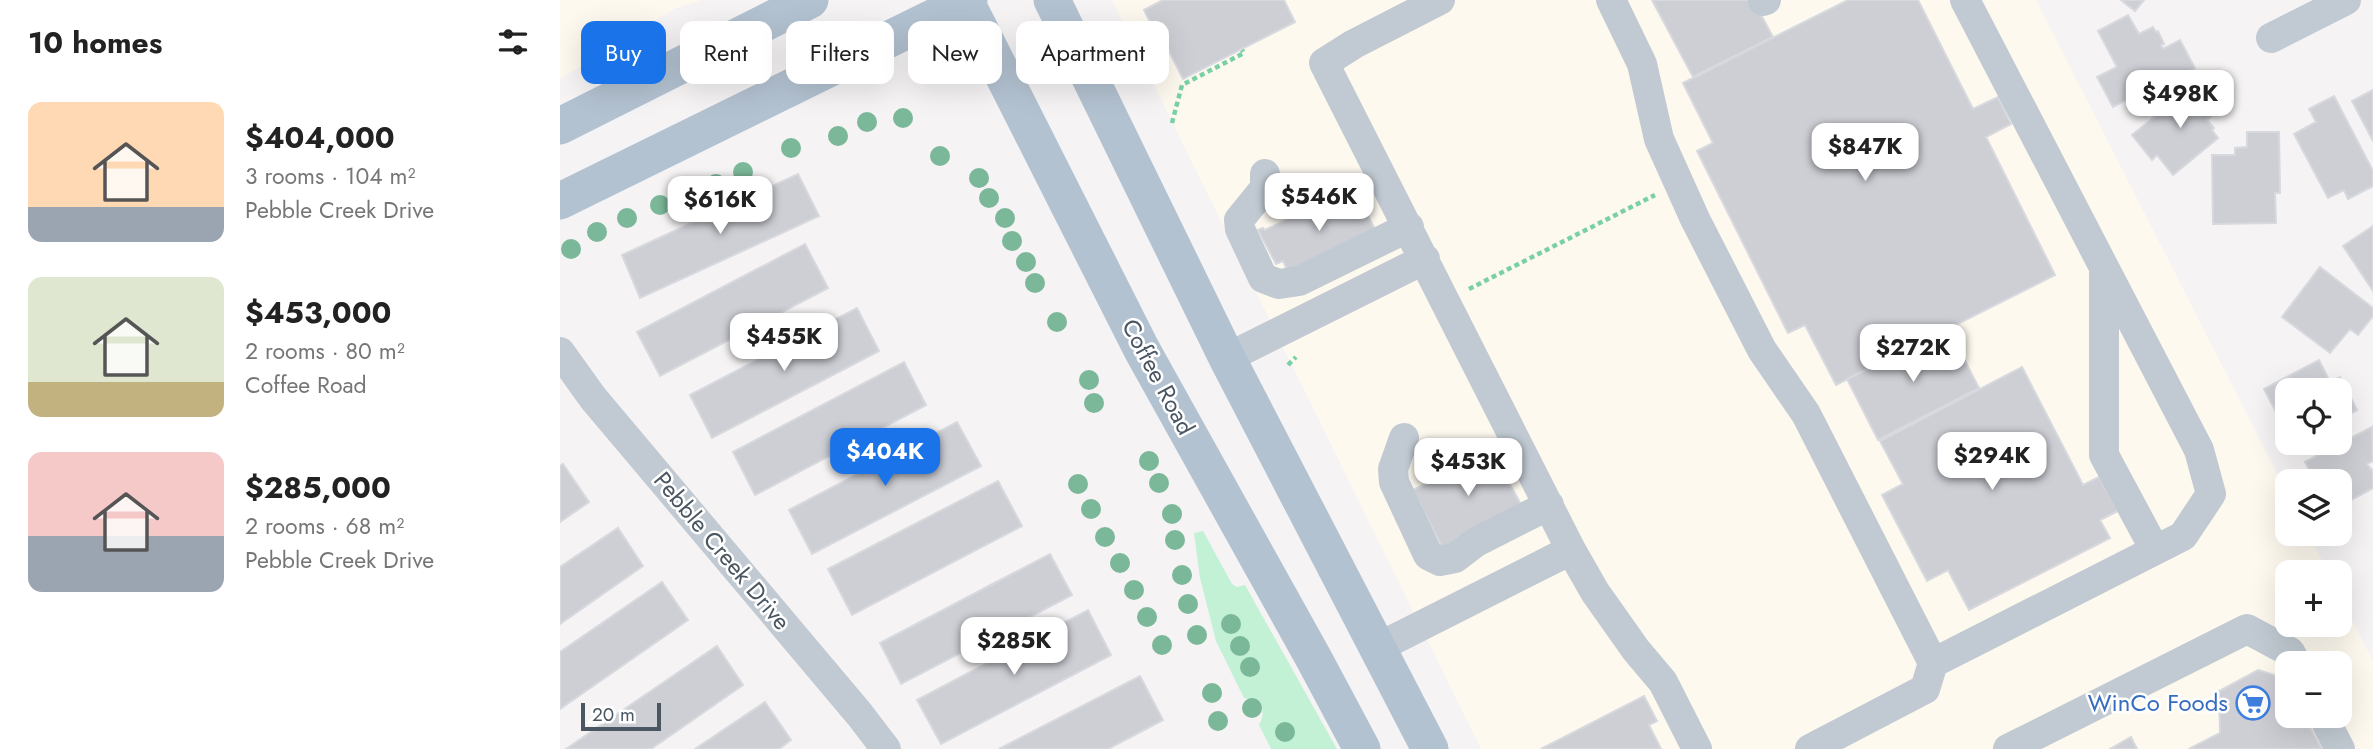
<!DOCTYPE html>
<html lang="en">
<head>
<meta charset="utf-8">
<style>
	body { margin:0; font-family:Jost,sans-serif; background:#f2f2f2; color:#222; height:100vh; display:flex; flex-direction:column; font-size:26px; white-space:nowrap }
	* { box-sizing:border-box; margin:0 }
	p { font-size:23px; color:#767676 }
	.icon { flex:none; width:38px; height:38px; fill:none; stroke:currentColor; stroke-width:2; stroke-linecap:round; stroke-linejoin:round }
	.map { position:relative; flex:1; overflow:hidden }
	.panel { display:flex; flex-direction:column; background:#fff; width:560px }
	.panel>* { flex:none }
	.top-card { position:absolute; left:21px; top:21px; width:665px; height:63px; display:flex; gap:14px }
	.buttons { position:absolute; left:1715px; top:378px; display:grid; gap:14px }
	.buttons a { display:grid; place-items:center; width:77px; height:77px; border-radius:14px; background:#fff; box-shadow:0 7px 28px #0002; font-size:35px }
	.scale { position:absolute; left:21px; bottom:18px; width:80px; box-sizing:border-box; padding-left:7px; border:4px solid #4a5661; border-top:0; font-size:19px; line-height:24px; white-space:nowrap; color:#4a5661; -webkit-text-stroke:5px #fff; paint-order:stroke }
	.price { position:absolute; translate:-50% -60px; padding:0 16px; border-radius:14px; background:#fff; color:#222; font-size:23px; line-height:46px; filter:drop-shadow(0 2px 4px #0008) }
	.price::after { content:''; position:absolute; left:50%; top:42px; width:21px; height:16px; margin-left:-10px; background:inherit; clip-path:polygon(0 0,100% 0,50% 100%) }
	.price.on { background:#1a73e8; color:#fff }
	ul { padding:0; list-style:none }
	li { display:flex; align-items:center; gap:21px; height:175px; padding:0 28px }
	li span { display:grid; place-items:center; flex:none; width:196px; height:140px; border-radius:14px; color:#555 }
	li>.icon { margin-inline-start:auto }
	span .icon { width:84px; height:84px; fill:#fffc; stroke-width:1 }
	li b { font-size:30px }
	h2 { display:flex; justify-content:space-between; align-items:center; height:84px; padding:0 28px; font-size:30px }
	.chip { padding:0 24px; border-radius:14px; background:#fff; box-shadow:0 7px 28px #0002; font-size:24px; line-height:63px }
	.chip.on { background:#1a73e8; color:#fff }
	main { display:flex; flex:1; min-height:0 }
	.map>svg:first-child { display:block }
	.commercial { fill:#fdf9ef; fill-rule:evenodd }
	.green { fill:#c3f1d5 }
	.building { fill:#cdcfd5; stroke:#d7d9de; stroke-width:2 }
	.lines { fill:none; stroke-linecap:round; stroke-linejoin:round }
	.path { stroke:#7ad0a6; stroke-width:4.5; stroke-dasharray:5 3.5; stroke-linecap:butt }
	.minor { stroke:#c1cad2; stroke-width:30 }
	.major { stroke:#b3c2d1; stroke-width:37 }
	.tree { fill:#7bb799 }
	.labels { text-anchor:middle; stroke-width:5; stroke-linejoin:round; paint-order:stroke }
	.street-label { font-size:24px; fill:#4a5661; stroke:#fff }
	.shop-label { font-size:24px; fill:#366cbe; stroke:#fff; text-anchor:end }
</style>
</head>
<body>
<main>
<section class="panel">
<h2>10 homes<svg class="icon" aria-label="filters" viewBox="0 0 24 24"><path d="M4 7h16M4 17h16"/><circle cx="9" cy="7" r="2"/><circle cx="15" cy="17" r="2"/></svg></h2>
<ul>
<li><span style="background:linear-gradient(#ffd9b3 75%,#9aa5b1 0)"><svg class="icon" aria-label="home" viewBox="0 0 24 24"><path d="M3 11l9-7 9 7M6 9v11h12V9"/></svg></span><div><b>$404,000</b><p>3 rooms · 104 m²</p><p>Pebble Creek Drive</p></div></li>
<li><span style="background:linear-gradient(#dfe7d0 75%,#c2b280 0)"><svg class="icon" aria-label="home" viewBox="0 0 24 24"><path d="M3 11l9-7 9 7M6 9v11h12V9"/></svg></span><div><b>$453,000</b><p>2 rooms · 80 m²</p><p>Coffee Road</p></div></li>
<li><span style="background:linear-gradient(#f6c9c9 60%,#9aa5b1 0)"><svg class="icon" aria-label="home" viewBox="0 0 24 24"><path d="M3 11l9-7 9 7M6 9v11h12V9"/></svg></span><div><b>$285,000</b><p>2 rooms · 68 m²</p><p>Pebble Creek Drive</p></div></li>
</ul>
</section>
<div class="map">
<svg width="1813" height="749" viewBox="0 0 1813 749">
	<rect width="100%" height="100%" fill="#f5f3f3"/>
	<path class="commercial" d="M0,0h142l-28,9 -114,70z
		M552,0h924l251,493v41h21l20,38h-41v53h53v-29l33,65v88h-892zM1727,663h53v53h-53z"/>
	<path class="green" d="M643,531l29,53 5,3 8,-2 92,164h-66l-12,-24c5,-9 5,-15 -1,-24l-14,-3 -28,-57 -16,-63 -6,-45z"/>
	<path class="building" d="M603,0h121l11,22 -112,57 -23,-46 -4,1 -12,-24z
		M1092,0h101l20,37 -80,40z
		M1288,0h70l55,109 25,-12 13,27 -25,13 69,138 -219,110 -31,-60 -17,8 -91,-182 16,-8 -30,-60z
		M1561,0h23l-9,11z
		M1568,15l11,19 14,-7 3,5 2,-1 6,13 -3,1 2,4 17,-9 15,28 -62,32 -1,-3 -19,10 -16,-30 20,-10 -19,-36z
		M1637,83l22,27 -12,10 7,8 -2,2 6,8 -45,37 -16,-20 -5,5 -20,-25z
		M1813,90v51l-21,-40z
		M1774,96l39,75v15l-25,13 -4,-9 -16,8 -34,-64 22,-12 -7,-13z
		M1687,132h32l1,61h-5l1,30 -63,1 -1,-69h23v-7l12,-1z
		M238,174l21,42 -179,82 -18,-43z
		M792,185l27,52 -89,39 -7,-15 -7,3 -18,-34 5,-2 2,2 25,-12 -3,-5 23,-11 3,7 37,-19 -2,-3z
		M1813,226v65l-30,-45z
		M245,244l23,44 -168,88 -23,-44z
		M1760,267l53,41v8l-15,19 -8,-6 -20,24 -48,-36z
		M297,308l22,43 -167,87 -22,-43z
		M1388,328l31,60 -101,52 -31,-61z
		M1759,360l11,22 10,-5 17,33 -17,9v-29h-53v43l-23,-44z
		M344,362l22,43 -171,90 -22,-43z
		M1462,367l61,118 16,-8 19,34 -18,9 10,18 -141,72 -21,-40 -21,11 -45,-86 21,-11 -23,-43z
		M397,422l24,44 -169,88 -23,-44z
		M1812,427l1,34 -6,3 6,7v17l-33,18v-25h-25l-10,-19z
		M929,446l35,64 -81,39 -30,-59 19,-9 -4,-6z
		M3,464l26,38 -29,20v-56z
		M438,481l24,45 -170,89 -24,-46z
		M58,528l25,38 -83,58v-57z
		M490,554l22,41 -171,89 -21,-41z
		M102,582l26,38 -128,89v-57z
		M528,610l23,45 -170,89 -24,-44z
		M157,646l26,39 -92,64h-85z
		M1698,670l26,8 3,6v32h17l18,33h-133l31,-16 -1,-42z
		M580,676l23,44 -55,29h-109z
		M1084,696l13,25 -8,4 12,24h-120z
		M205,702l26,38 -12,9h-84z
		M1571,737l6,12h-27z"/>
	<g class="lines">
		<path class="path" d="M612,123l10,-38 62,-32 -2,-3
			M725,210l12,-6 2,4
			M909,289l186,-94
			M728,365l8,-8"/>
		<path class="minor" d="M880,0l-86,44 -30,19 247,487 24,42 41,58 27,32 34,67
			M1051,0l31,64 17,75 36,80 67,131 44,64 127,249 -8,26 -115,60
			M1203,1l3,-1
			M1711,38l75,-38
			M705,174v14l-26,32 1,9 23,49 16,6 20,-3 110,-54
			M1544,272v183l51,95
			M0,352l33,46 267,317 26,34
			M667,358l198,-99
			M844,438l-11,31 1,13 34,73 12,6 15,-3 21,-16 73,-37
			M817,648l194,-98
			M1373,663l250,-127 28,-42 -12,-44 -234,-450
			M1763,716l17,33
			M1448,749l239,-120 43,23 6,11"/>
		<path class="major" d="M405,0l177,350 172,309 48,90
			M492,0l175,358 203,391
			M0,126l250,-126
			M0,201l409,-201"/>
	</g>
	<g class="tree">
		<circle cx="343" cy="118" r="10"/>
		<circle cx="307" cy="122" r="10"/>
		<circle cx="278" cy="136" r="10"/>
		<circle cx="231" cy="148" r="10"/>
		<circle cx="380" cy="156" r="10"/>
		<circle cx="183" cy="172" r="10"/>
		<circle cx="419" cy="178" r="10"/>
		<circle cx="156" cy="184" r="10"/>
		<circle cx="127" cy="196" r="10"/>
		<circle cx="429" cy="198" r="10"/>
		<circle cx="100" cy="205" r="10"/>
		<circle cx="67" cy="218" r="10"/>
		<circle cx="445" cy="218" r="10"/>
		<circle cx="37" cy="232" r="10"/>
		<circle cx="452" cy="241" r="10"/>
		<circle cx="11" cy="249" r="10"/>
		<circle cx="466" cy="262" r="10"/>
		<circle cx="475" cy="283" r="10"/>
		<circle cx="497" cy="322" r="10"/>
		<circle cx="529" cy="380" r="10"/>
		<circle cx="534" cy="403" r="10"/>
		<circle cx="589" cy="461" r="10"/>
		<circle cx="599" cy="483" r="10"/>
		<circle cx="518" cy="484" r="10"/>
		<circle cx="531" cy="509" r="10"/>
		<circle cx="612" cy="514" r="10"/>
		<circle cx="545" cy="537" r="10"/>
		<circle cx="615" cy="540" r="10"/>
		<circle cx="560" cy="563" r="10"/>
		<circle cx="622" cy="575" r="10"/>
		<circle cx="574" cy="590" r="10"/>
		<circle cx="628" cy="604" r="10"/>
		<circle cx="587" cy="617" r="10"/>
		<circle cx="671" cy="624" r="10"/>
		<circle cx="637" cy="635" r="10"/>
		<circle cx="602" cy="645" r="10"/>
		<circle cx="680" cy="646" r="10"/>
		<circle cx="690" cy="667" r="10"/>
		<circle cx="652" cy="693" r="10"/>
		<circle cx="692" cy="708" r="10"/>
		<circle cx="658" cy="721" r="10"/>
		<circle cx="725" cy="732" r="10"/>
	</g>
	<defs>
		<symbol id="supermarket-ring" viewBox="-11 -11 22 22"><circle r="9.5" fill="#fff" stroke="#3f7fe0" stroke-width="1.5"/><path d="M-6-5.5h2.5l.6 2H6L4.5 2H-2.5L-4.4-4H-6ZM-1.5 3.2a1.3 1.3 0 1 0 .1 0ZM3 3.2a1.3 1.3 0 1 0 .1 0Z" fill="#3f7fe0"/></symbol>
	</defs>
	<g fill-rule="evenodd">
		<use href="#supermarket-ring" x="1674" y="684" width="38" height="38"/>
	</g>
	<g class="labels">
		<g class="street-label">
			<text transform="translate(598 377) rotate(62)" y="8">Coffee Road</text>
			<text transform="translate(162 551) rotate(50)" y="8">Pebble Creek Drive</text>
		</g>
		<g class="shop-label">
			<text x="1668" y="711">WinCo Foods</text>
		</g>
	</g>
</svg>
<div class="buttons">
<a><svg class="icon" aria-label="locate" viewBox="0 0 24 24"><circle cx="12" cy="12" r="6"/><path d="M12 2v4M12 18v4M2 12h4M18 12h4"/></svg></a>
<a><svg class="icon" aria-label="layers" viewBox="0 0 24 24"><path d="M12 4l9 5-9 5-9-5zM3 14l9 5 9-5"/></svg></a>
<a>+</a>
<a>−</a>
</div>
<div class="scale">20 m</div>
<b class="price" style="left:1620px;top:130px">$498K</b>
<b class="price" style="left:1305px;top:183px">$847K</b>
<b class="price" style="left:759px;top:233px">$546K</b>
<b class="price" style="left:160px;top:236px">$616K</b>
<b class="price" style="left:224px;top:373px">$455K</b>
<b class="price" style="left:1353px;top:384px">$272K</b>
<b class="price on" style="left:325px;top:488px">$404K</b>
<b class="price" style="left:1432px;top:492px">$294K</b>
<b class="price" style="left:908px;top:498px">$453K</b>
<b class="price" style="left:454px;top:677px">$285K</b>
<div class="top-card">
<a class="chip on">Buy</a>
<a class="chip">Rent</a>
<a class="chip">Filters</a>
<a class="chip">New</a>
<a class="chip">Apartment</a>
</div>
</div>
</main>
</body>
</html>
